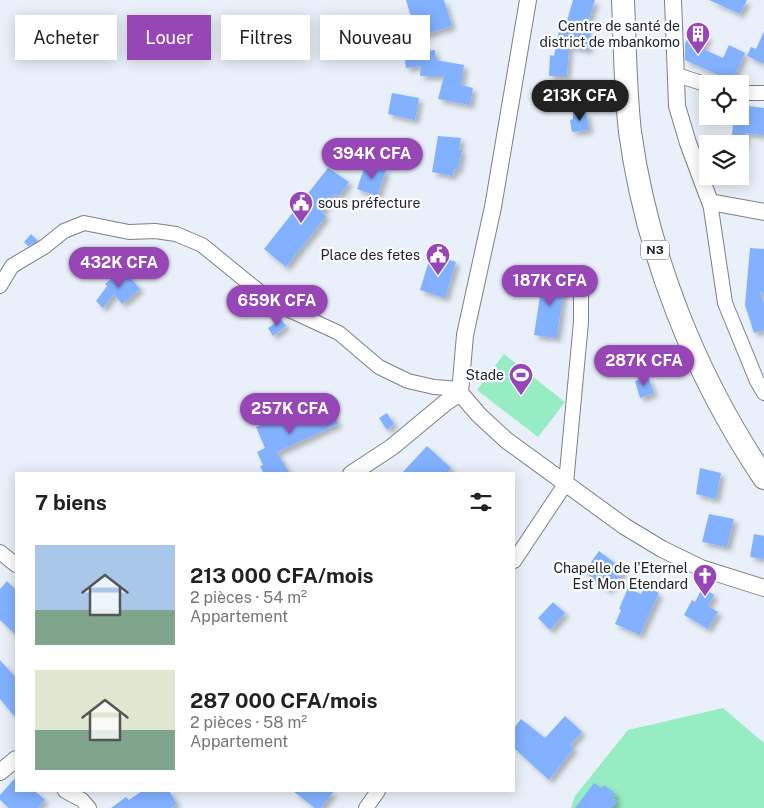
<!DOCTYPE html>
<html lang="fr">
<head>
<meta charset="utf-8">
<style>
	body { margin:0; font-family:"Public Sans",sans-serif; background:#f6f6f6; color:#222; height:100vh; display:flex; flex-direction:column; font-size:19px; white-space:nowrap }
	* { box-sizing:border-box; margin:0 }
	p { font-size:16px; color:#767676 }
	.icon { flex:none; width:28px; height:28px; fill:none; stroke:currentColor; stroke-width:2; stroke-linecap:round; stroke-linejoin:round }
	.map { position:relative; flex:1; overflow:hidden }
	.details { position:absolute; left:15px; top:472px; width:500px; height:320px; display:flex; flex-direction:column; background:#fff; border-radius:0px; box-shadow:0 2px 12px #0003 }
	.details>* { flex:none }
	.hud { position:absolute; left:15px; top:15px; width:500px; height:45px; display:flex; gap:10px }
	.controls { position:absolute; left:699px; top:75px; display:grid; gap:10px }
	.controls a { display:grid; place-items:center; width:50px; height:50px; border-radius:0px; background:#fff; box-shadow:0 2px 12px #0003; font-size:25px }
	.price { position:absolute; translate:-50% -42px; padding:0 11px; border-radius:18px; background:#9746b5; color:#fff; font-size:16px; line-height:32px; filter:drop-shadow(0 1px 2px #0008) }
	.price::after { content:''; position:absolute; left:50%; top:30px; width:15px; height:11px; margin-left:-8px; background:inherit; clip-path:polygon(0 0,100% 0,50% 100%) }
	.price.active { background:#222; color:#fff }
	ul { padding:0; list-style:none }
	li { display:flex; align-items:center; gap:15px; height:125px; padding:0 20px }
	li span { display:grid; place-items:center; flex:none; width:140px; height:100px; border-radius:0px; color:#555 }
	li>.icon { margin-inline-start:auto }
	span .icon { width:60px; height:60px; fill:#fffc; stroke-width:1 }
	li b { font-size:21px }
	h2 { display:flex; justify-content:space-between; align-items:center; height:60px; padding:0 20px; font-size:21px }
	.chip { padding:0 18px; border-radius:0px; background:#fff; box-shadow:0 2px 12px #0003; font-size:18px; line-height:45px }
	.chip.active { background:#9746b5; color:#fff }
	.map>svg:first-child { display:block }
	.green { fill:#96ecc3 }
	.building { fill:#82b1ff; filter:url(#shadow) }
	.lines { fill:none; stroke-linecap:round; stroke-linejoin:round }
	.minor-casing { stroke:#7a8088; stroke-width:16 }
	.tertiary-casing { stroke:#7a8088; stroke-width:18 }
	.trunk-casing { stroke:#7a8088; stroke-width:24 }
	.minor { stroke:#fff; stroke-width:14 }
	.tertiary { stroke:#fff; stroke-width:16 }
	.trunk { stroke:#fff; stroke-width:22 }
	.labels { text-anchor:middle; stroke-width:4.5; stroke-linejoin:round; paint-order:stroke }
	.shield { fill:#fbfcfe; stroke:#636568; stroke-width:1 }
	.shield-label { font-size:12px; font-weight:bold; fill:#222428 }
	.poi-label { font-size:14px; fill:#222428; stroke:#fbfcfe; text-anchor:end }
</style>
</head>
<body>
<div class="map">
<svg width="764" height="808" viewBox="0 0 764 808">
	<defs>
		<filter id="shadow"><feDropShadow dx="4" dy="4" stdDeviation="2.5" flood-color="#0004"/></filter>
	</defs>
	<rect width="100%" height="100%" fill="#e9f0f9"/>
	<path class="green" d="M504,354l61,48 -27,35 -61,-47z
		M723,708l41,35v65h-193l4,-12 53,-66z"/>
	<path class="building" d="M406,0h38l8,26 -35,11z
		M573,0h22l-10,32 6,1 -3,17 -19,-4 -2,30h-18l1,-21 4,1 6,-30 5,1z
		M709,0h38l-7,14z
		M691,29l17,7 -5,13 20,9 6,-13 16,8 -13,28 -47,-21v-16z
		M764,31v33l-17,-8 4,-9 5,2z
		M435,50l1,10 28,5 -3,20 12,3 -3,17 -32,-6 6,-23h-24l1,-10 -15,2 -2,-15z
		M392,93l27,5 -4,22 -27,-6z
		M740,105l24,3v27l-19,-2 -1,11h-13l3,-28h6z
		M573,111h13l3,19 -17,2 -2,-12 3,-1z
		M438,136l23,2 -2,12h3l-4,20 -4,-1 -1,7 -21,-4z
		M366,163l20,7 -9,26 -20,-7z
		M328,168l21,14 -10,14 -4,-2 -14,18 5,4 -40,51 -22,-18z
		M31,234l7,7 -10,5 -4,-4z
		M750,248l14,1v44l-4,-1 4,12v26l-10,3 -9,-28z
		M431,254l25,8 -11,36 -25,-8z
		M123,269l17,20 -18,15 -8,-10 -11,14 -7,-7 11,-15 -2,-2z
		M543,277l22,2 -8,59 -23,-3z
		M281,319l5,7 -13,10 -5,-8z
		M648,377l6,16 -14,5 -5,-17z
		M314,402l6,16 13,-6 5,12 -61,28 13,22h-26l-4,-8 3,-1 -6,-13 8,-4 -9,-21z
		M387,413l7,11 -7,6 -8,-12z
		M427,446l24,22 -5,6h-45z
		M700,468l21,5 -5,26 -20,-5z
		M709,514l25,5 -7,28 -25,-5z
		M754,534l10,2v23l-14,-2z
		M599,551l25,19 -16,20 -24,-18z
		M7,581l9,9v45l-16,-15v-31z
		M645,586l14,7 -19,42 -25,-11 6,-14 -2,-1 9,-21 13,6z
		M702,588l11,6 1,1 -6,11 10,6 -10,17 -24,-14 8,-15 3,2z
		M553,602l12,11 -15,17 -12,-12z
		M0,660l16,18v40l-16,-19z
		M565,716l17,16 -12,13 4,3 -25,32 -35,-32v-20l7,-9 24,19z
		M16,777v14h19l10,9 -7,8h-29l-9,-8v-5z
		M594,783l8,5 2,-3 12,9 -3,4 4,3 -6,7h-36z
		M142,791h27l8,13 -6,4h-60l15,-11 3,3z
		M293,791h41l-13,17h-6z"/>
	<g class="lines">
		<defs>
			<path id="minor" d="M677,75l31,10
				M740,93h24
				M710,202l15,101 32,78 7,12
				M0,286l12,-20 32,-19 20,-16 20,-8 45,9 26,-1 21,3 26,11 70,57 67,31 40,34 29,14 26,6 25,2
				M0,552l16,13
				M514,561l52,-78 15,-161v-38
				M65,791l17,9 7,8
				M366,808l12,-17"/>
			<path id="tertiary" d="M528,0l-35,207 -28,128 -5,58 19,22 27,25 118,86 38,23 39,19 63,20
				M673,0l4,106 11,37 22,59 54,10
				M351,474l41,-27 53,-44 15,-10
				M0,772l16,-13"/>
			<path id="trunk" d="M623,0c2,44 2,88 7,132 17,123 65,243 134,346"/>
		</defs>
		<use href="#minor" class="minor-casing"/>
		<use href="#tertiary" class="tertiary-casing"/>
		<use href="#trunk" class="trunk-casing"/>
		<use href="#minor" class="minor"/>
		<use href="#tertiary" class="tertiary"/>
		<use href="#trunk" class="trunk"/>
	</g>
	<defs>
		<symbol id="building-pin" viewBox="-11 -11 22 30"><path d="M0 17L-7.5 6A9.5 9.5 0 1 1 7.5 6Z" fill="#9746b5" stroke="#fbfcfe"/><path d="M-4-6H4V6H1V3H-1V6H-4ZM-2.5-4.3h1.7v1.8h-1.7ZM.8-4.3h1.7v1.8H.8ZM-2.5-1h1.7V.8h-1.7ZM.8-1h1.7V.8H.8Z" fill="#fff"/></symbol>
		<symbol id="civic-pin" viewBox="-11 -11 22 30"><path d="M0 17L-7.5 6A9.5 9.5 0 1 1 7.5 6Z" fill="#9746b5" stroke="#fbfcfe"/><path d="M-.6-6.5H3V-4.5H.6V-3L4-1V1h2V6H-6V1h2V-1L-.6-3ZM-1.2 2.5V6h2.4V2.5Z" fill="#fff"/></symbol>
		<symbol id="stadium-pin" viewBox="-11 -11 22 30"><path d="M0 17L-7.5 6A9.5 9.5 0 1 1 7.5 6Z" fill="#9746b5" stroke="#fbfcfe"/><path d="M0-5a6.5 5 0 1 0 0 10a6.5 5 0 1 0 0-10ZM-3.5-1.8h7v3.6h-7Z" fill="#fff"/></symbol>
		<symbol id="church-pin" viewBox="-11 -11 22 30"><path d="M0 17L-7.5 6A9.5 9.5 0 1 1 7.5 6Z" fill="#9746b5" stroke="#fbfcfe"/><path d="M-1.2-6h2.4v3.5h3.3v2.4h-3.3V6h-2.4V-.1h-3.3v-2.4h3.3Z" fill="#fff"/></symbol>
	</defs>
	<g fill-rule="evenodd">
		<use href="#building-pin" x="684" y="20" width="28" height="38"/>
		<use href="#civic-pin" x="287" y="189" width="28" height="38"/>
		<use href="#civic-pin" x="424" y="241" width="28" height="38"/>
		<use href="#stadium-pin" x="507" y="361" width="28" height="38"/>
		<use href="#church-pin" x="691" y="562" width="28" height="38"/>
	</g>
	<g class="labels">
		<rect class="shield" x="641" y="240.5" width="28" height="19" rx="4"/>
		<g class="shield-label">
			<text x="655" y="254">N3</text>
		</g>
		<g class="poi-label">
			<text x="680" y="31">Centre de santé de<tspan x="680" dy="16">district de mbankomo</tspan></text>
			<text x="318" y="208" text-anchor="start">sous préfecture</text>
			<text x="420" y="260">Place des fetes</text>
			<text x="504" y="380">Stade</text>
			<text x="688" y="573">Chapelle de l'Eternel<tspan x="688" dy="16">Est Mon Etendard</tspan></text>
		</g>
	</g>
</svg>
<div class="controls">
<a><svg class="icon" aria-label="locate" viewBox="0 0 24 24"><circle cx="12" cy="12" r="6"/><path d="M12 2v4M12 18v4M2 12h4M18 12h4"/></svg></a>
<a><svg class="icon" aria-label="layers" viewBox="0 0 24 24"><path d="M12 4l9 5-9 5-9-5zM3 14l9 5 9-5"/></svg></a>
</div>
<b class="price active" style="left:580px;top:122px">213K CFA</b>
<b class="price" style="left:372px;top:180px">394K CFA</b>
<b class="price" style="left:119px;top:289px">432K CFA</b>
<b class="price" style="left:550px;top:307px">187K CFA</b>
<b class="price" style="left:277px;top:327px">659K CFA</b>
<b class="price" style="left:644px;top:387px">287K CFA</b>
<b class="price" style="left:290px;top:435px">257K CFA</b>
<div class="hud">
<a class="chip">Acheter</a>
<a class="chip active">Louer</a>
<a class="chip">Filtres</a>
<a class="chip">Nouveau</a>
</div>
<section class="details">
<h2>7 biens<svg class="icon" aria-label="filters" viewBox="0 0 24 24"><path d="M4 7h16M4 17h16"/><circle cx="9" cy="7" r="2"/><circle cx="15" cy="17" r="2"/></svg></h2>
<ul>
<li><span style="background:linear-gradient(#a9c7e8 65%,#7fa58c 0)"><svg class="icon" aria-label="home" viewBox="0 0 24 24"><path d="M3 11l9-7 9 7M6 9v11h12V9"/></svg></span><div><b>213 000 CFA/mois</b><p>2 pièces · 54 m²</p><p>Appartement</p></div></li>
<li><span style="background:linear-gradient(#dfe7d0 60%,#7fa58c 0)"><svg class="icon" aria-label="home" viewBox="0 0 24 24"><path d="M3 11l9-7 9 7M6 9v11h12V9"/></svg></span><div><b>287 000 CFA/mois</b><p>2 pièces · 58 m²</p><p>Appartement</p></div></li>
</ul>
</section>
</div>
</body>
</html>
